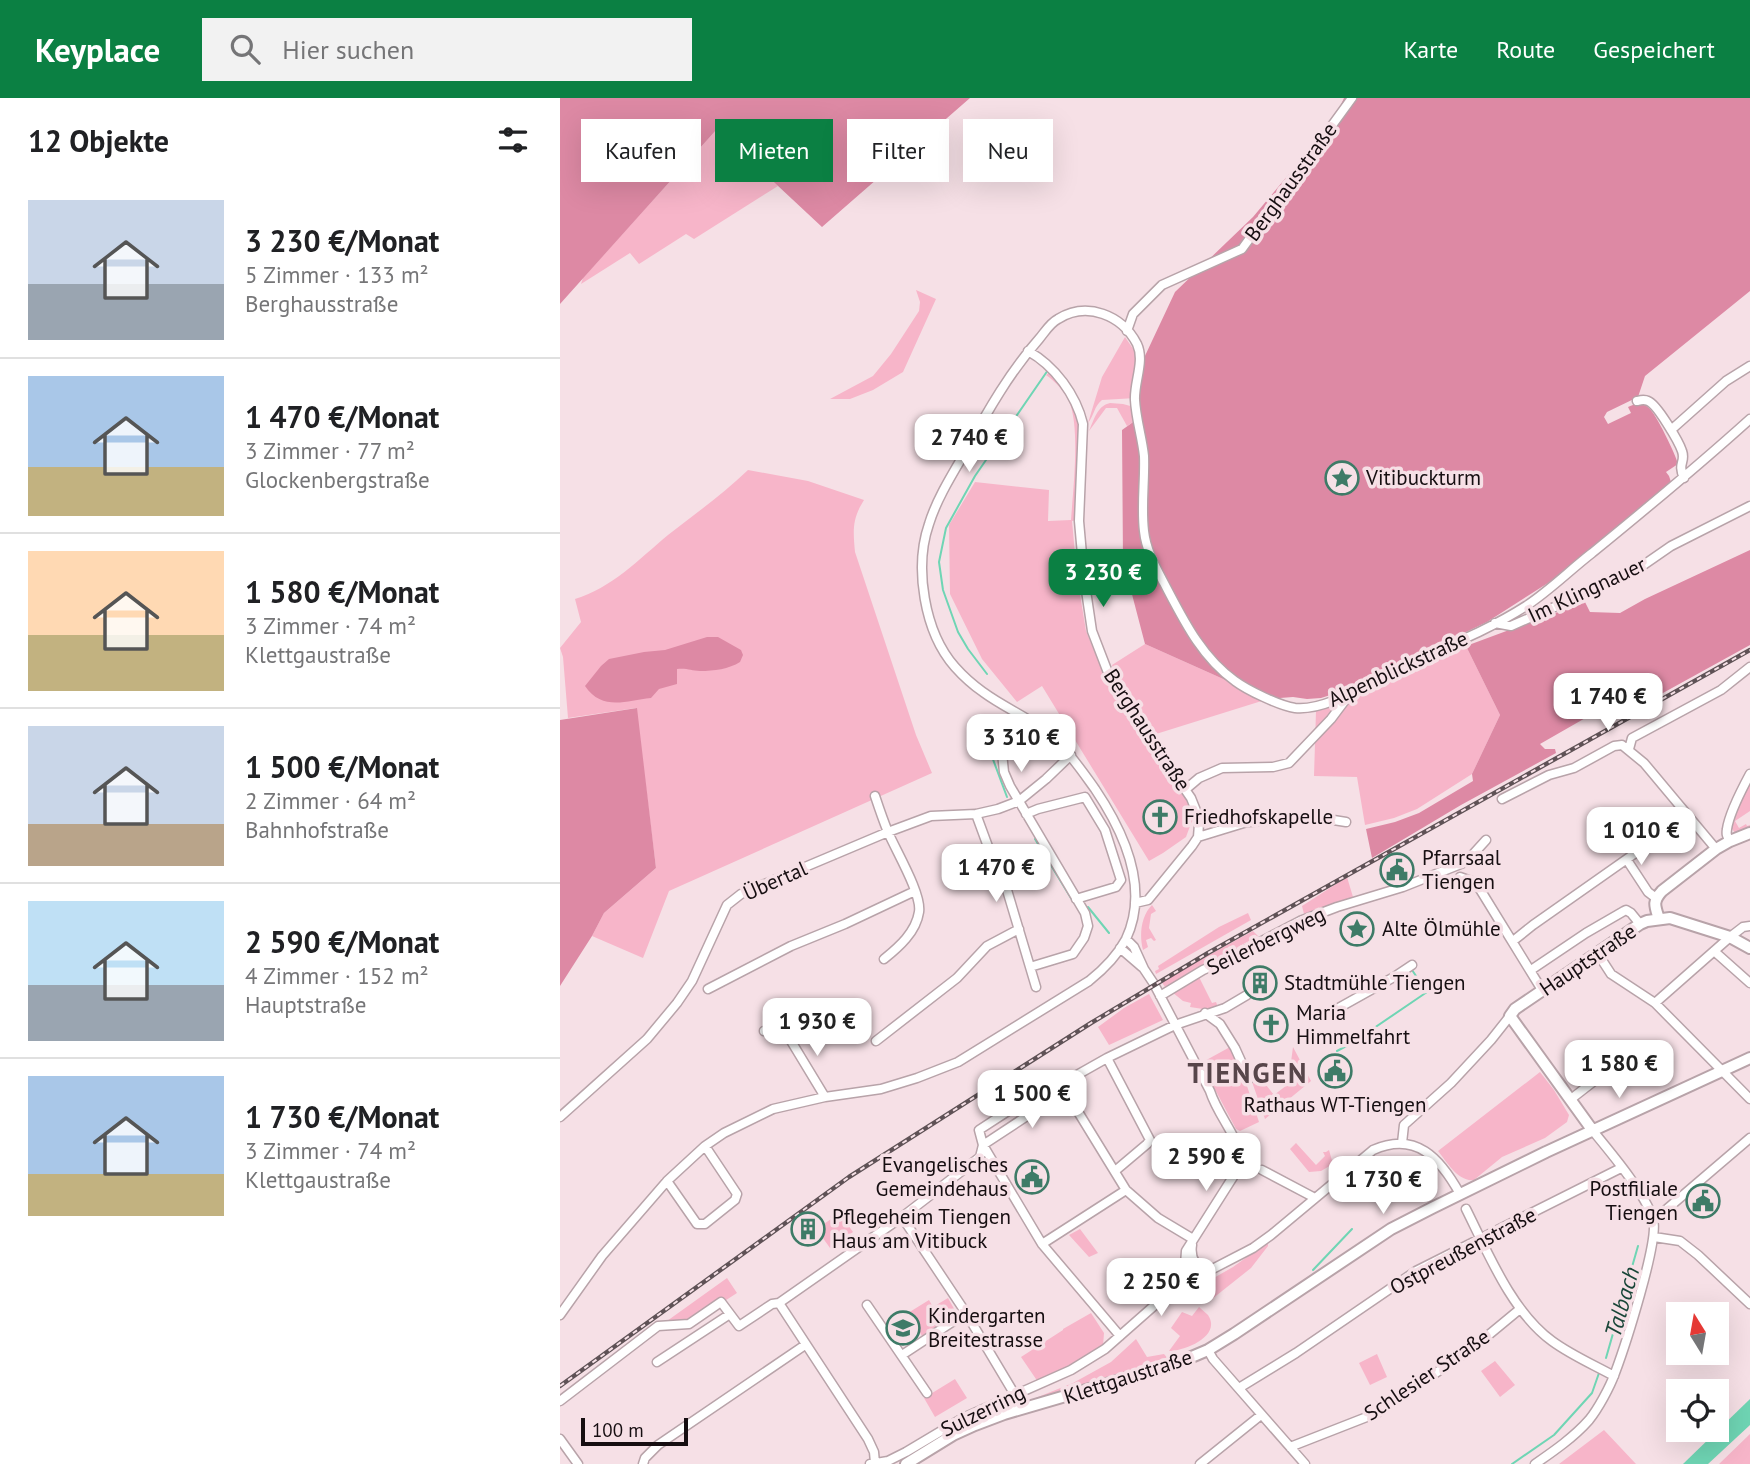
<!DOCTYPE html>
<html lang="de">
<head>
<meta charset="utf-8">
<style>
	body { margin:0; font-family:"PT Sans",sans-serif; background:#f2f2f2; color:#202124; height:100vh; display:flex; flex-direction:column; font-size:26px; white-space:nowrap }
	* { box-sizing:border-box; margin:0 }
	p { font-size:23px; color:#757577 }
	.icon { flex:none; width:38px; height:38px; fill:none; stroke:currentColor; stroke-width:2; stroke-linecap:round; stroke-linejoin:round }
	.map { position:relative; flex:1; overflow:hidden }
	.side { display:flex; flex-direction:column; background:#fff; width:560px }
	.side>* { flex:none }
	.top-card { position:absolute; left:21px; top:21px; width:665px; height:63px; display:flex; gap:14px }
	.needle { width:46px; rotate:349deg }
	.fabs { position:absolute; left:1106px; top:1204px; display:grid; gap:14px }
	.fabs a { display:grid; place-items:center; width:63px; height:63px; border-radius:0px; background:#fff; box-shadow:0 7px 28px #0002; font-size:35px }
	.scale { position:absolute; left:21px; bottom:18px; width:107px; box-sizing:border-box; padding-left:7px; border:4px solid #160e11; border-top:0; font-size:19px; line-height:24px; white-space:nowrap; color:#160e11; -webkit-text-stroke:5px #f6e0e6; paint-order:stroke }
	.price { position:absolute; translate:-50% -60px; padding:0 16px; border-radius:14px; background:#fff; color:#222; font-size:23px; line-height:46px; filter:drop-shadow(0 2px 4px #0008) }
	.price::after { content:''; position:absolute; left:50%; top:42px; width:21px; height:16px; margin-left:-10px; background:inherit; clip-path:polygon(0 0,100% 0,50% 100%) }
	.price.current { background:#0b8043; color:#fff }
	ul { padding:0; list-style:none }
	li { display:flex; align-items:center; gap:21px; height:175px; padding:0 28px }
	li+li { border-top:2px solid #e0e0e0 }
	li span { display:grid; place-items:center; flex:none; width:196px; height:140px; border-radius:0px; color:#555 }
	li>.icon { margin-inline-start:auto }
	span .icon { width:84px; height:84px; fill:#fffc; stroke-width:1 }
	li b { font-size:30px }
	h2 { display:flex; justify-content:space-between; align-items:center; height:84px; padding:0 28px; font-size:30px }
	.chip { padding:0 24px; border-radius:0px; background:#fff; box-shadow:0 7px 28px #0002; font-size:24px; line-height:63px }
	.chip.current { background:#0b8043; color:#fff }
	header { display:flex; align-items:center; gap:42px; box-sizing:border-box; height:98px; padding:0 35px; background:#0b8043; color:#fff }
	header strong { font-size:33px }
	nav { display:flex; gap:38px; margin-inline-start:auto; font-size:24px }
	.search { width:490px; height:63px; background:#f2f2f2; display:flex; align-items:center; gap:18px; box-sizing:border-box; padding:0 24px; border-radius:0px; color:#757577; font-size:26px }
	main { display:flex; flex:1; min-height:0 }
	.map>svg:first-child { display:block }
	.green { fill:#f7b5c9 }
	.forest { fill:#dd89a4 }
	.water { fill:#6fd5b4 }
	.lines { fill:none; stroke-linecap:round; stroke-linejoin:round }
	.stream { stroke:#6fd5b4; stroke-width:2 }
	.street-casing { stroke:#b8a3a9; stroke-width:11 }
	.secondary-casing { stroke:#b8a3a9; stroke-width:14 }
	.street { stroke:#fff; stroke-width:8 }
	.secondary { stroke:#fff; stroke-width:10 }
	.rail-casing { stroke:#5f5256; stroke-width:4.5 }
	.rail { stroke:#f6e0e6; stroke-width:2; stroke-dasharray:5; stroke-linecap:butt }
	.labels { text-anchor:middle; stroke-width:7; stroke-linejoin:round; paint-order:stroke }
	.street-label { font-size:21px; fill:#160e11; stroke:#f6e0e6 }
	.poi-label { font-size:21px; fill:#160e11; stroke:#f6e0e6; text-anchor:start }
	.water-label { font-size:23px; font-style:italic; fill:#194638; stroke:#f6e0e6 }
	.district-label { font-size:28px; font-weight:bold; letter-spacing:2px; fill:#57454a; stroke:#f6e0e6 }
</style>
</head>
<body>
<header>
<strong>Keyplace</strong>
<div class="search"><svg class="icon" aria-label="search" viewBox="0 0 24 24"><circle cx="10" cy="10" r="6"/><path d="M15 15l6 6"/></svg>Hier suchen</div>
<nav><a>Karte</a><a>Route</a><a>Gespeichert</a></nav>
</header>
<main>
<section class="side">
<h2>12 Objekte<svg class="icon" aria-label="filters" viewBox="0 0 24 24"><path d="M4 7h16M4 17h16"/><circle cx="9" cy="7" r="2"/><circle cx="15" cy="17" r="2"/></svg></h2>
<ul>
<li><span style="background:linear-gradient(#c9d6e8 60%,#9aa5b1 0)"><svg class="icon" aria-label="home" viewBox="0 0 24 24"><path d="M3 11l9-7 9 7M6 9v11h12V9"/></svg></span><div><b>3 230 €/Monat</b><p>5 Zimmer · 133 m²</p><p>Berghausstraße</p></div></li>
<li><span style="background:linear-gradient(#a9c7e8 65%,#c2b280 0)"><svg class="icon" aria-label="home" viewBox="0 0 24 24"><path d="M3 11l9-7 9 7M6 9v11h12V9"/></svg></span><div><b>1 470 €/Monat</b><p>3 Zimmer · 77 m²</p><p>Glockenbergstraße</p></div></li>
<li><span style="background:linear-gradient(#ffd9b3 60%,#c2b280 0)"><svg class="icon" aria-label="home" viewBox="0 0 24 24"><path d="M3 11l9-7 9 7M6 9v11h12V9"/></svg></span><div><b>1 580 €/Monat</b><p>3 Zimmer · 74 m²</p><p>Klettgaustraße</p></div></li>
<li><span style="background:linear-gradient(#c9d6e8 70%,#b9a48a 0)"><svg class="icon" aria-label="home" viewBox="0 0 24 24"><path d="M3 11l9-7 9 7M6 9v11h12V9"/></svg></span><div><b>1 500 €/Monat</b><p>2 Zimmer · 64 m²</p><p>Bahnhofstraße</p></div></li>
<li><span style="background:linear-gradient(#bfe0f5 60%,#9aa5b1 0)"><svg class="icon" aria-label="home" viewBox="0 0 24 24"><path d="M3 11l9-7 9 7M6 9v11h12V9"/></svg></span><div><b>2 590 €/Monat</b><p>4 Zimmer · 152 m²</p><p>Hauptstraße</p></div></li>
<li><span style="background:linear-gradient(#a9c7e8 70%,#c2b280 0)"><svg class="icon" aria-label="home" viewBox="0 0 24 24"><path d="M3 11l9-7 9 7M6 9v11h12V9"/></svg></span><div><b>1 730 €/Monat</b><p>3 Zimmer · 74 m²</p><p>Klettgaustraße</p></div></li>
</ul>
</section>
<div class="map">
<svg width="1190" height="1366" viewBox="0 0 1190 1366">
	<rect width="100%" height="100%" fill="#f6e0e6"/>
	<path class="green" d="M157,31l61,57 -84,53 -8,-5 -47,30 -9,-11 -49,31 2,-6z
		M356,192l20,9 -33,73 -30,18 -23,9h-20l43,-23 18,-22 28,-43 1,-9z
		M565,239l11,16 8,5 -8,40 -34,2c-8,6 -8,16 -14,23l14,-46z
		M490,274c14,15 27,33 30,53l-3,95 -5,1 5,55 9,55 16,39 18,34 29,38 35,52 9,24 -7,19 -23,16 -14,8 -107,-175 -25,16 -35,-43 -32,-65 -1,-69 26,-43 74,8 -1,31 23,-1c2,-29 9,-90 -1,-116 -4,-11 -14,-22 -24,-29z
		M550,305l13,1 11,3 2,13 -9,6 -10,-18h-11l-17,23c5,-11 8,-25 21,-28z
		M188,372l60,11 56,19c-12,19 -11,30 -9,52l61,183 16,38 -263,118 -26,67 -51,-22 12,-23 52,-45 -20,-160 -68,10 -5,-61 -3,-9 21,-26 -6,-23c37,-11 64,-40 93,-64 27,-21 55,-41 80,-65z
		M585,546l123,55 -112,35 -40,-56 -4,-13z
		M906,548l34,69 -28,59 -55,35 -23,9 -29,7 -8,-48 -43,-1 2,-65z
		M1190,680v33l-15,10 4,7 7,-4 1,2 3,-1v2l-15,6 -5,-7z
		M787,779l6,20 -49,17 -2,-8z
		M592,807l4,6 -5,3 -2,14 7,12 -2,1 -3,-3 -5,2 2,7 -5,3c-4,-15 -2,-34 9,-45z
		M688,815l3,7 -95,54 -1,-3 4,-2 -1,-3 61,-39z
		M693,833l5,5 -93,51 -4,-6z
		M639,879l13,26 4,-1 2,5 -15,2 -13,-2 1,-4 -8,-2 -11,-9z
		M589,896l14,26 -54,25 -11,-18 26,-19z
		M670,949l14,30 15,45 -19,9 -4,-2 -35,-66z
		M733,949l18,34 -46,38 -14,-40 4,-8 19,24 21,-16 -6,-9 3,-5 -1,-3z
		M980,974l14,18 15,25 -2,7 -22,16 -43,19 -28,23c-16,2 -27,-18 -36,-29z
		M736,1045l20,22 9,-9 -2,-4h3l3,-2 4,14 -12,7 -12,1 -19,-23z
		M278,1113l15,21 -7,5 -3,-2 -7,5 1,3 -7,5 -15,-21 8,-5 1,2 7,-5 -1,-3z
		M520,1131l18,24 -9,4 -20,-22z
		M708,1144v4l-17,22 -39,31 -11,-2 -10,-6 42,-24z
		M167,1180l10,15 -48,31 -18,1 -4,-4z
		M388,1200l9,16 -35,22 -14,-23 21,-13 4,7z
		M639,1209c3,3 6,5 9,8 14,21 -23,36 -39,36l11,-15 -9,-8 11,-16 10,4z
		M531,1215l13,20 -1,13 -23,15 -42,21 -17,-25 42,-27v-1z
		M576,1241l11,18 17,-3 6,7 -141,44 -1,-4 45,-18 38,-21z
		M817,1256l10,23 -17,8 -11,-22z
		M935,1263l20,24 -15,12 -19,-26z
		M395,1281l12,19 -32,19 -11,-19z
		M1044,1332l32,34h-77z
		M1190,1336v30h-31z"/>
	<path class="forest" d="M0,0h410l-148,129 -105,-98 -157,175z
		M784,0h406v193l-105,85 -7,21 -31,15 -3,5 4,7 23,-11 -3,-6c8,-4 14,-5 21,1 7,6 27,47 29,56l-12,8 3,4 3,9 -113,91 -72,46 -144,69 -22,7 -14,1 -14,-2 -25,2 -123,-55 -22,-84 -1,-130 14,-10 -2,-13 10,-49 31,-66 78,-75 81,-97z
		M1190,452v95l-127,70 -8,-14 -75,43 5,5h10l1,4 -95,52 -89,53 -6,-29 29,-7 24,-9 54,-32 -1,-7 28,-59 -34,-69 119,-44 5,10 30,1 25,-14z
		M147,539h11l23,13 2,5 -3,7c-11,7 -26,9 -40,9 -9,0 -12,-3 -23,-2v15l-18,5 -8,9c-26,3 -49,13 -66,-12l16,-20 8,-7 35,-7 21,-2z
		M77,610l19,160 -52,45 -12,23 -32,50v-266z"/>
	<path class="water" d="M1190,1301v26l-42,39h-25z"/>
	<g class="lines">
		<path class="stream" d="M427,576l-19,-25 -10,-17 -15,-42 -4,-28 7,-34 29,-52 73,-106
			M431,656l16,43
			M475,741l39,64
			M528,809l21,26
			M777,953l15,-8 75,-51 -15,-22
			M753,1172l39,-41
			M1046,1260l32,-112
			M952,1366l42,-29 38,-42 7,-20"/>
		<defs>
			<path id="street" d="M567,233l6,-17 29,-29 80,-36 110,-151
				M468,253c27,15 48,44 55,73l-4,97 5,56 8,54 15,39 39,63 45,65 6,15 2,11 -1,13 -6,9 -44,54 -13,3
				M1077,303c4,-1 7,-2 11,0 9,3 31,41 34,50 4,11 -5,12 2,27
				M1111,332l55,-49 24,-15
				M935,525l16,3 121,-53 39,-27 79,-40
				M1069,651l3,-11 89,-48 29,-23
				M442,655l2,19 6,14 75,127 3,13 -4,12 -11,16 -43,13
				M626,691l13,-11 23,-10 51,-1 16,-4 42,-44 18,-24
				M315,698c4,12 8,24 13,36 8,19 34,62 31,80 -3,20 -20,35 -35,47
				M942,701l47,-24 25,-7 40,-22 8,-1 22,18 72,86
				M416,716l14,38 17,38 29,97
				M466,716l12,-5 47,-12 20,33 16,50 -5,7 -40,12
				M638,739l49,-15 74,-4 25,4
				M1170,743c-3,-5 -4,-6 -3,-12 2,-14 16,-42 23,-55
				M1067,762l21,32 8,6
				M900,779l11,4 7,5 64,104
				M566,841l8,8 10,22 10,15 56,107c7,22 24,41 30,61 1,6 -1,12 -2,17l-52,82 -1,14 4,15
				M953,843l20,-16 155,-109
				M560,850l22,19
				M1154,853l36,32
				M1038,856l13,20 44,29 95,96
				M971,872l55,-37 38,-22 2,-1 5,3 9,11
				M148,891l83,-43 54,-22 70,-33
				M600,898l43,-26 25,-11 72,-38 37,-14 66,-20 63,-25 20,-22
				M1095,905l75,-66 13,-10 7,-1
				M645,915l15,11 15,24 14,31
				M766,917l68,-38 18,-12
				M235,920l-10,13 40,66
				M204,933h21
				M316,943l81,-63 30,-32 32,-17
				M547,960l43,82 -3,4 -32,27
				M501,986l65,106 32,28 35,21
				M1011,1001l54,-42
				M0,1019l87,-78 30,-36 15,-22 35,-76 14,-11 147,-62 43,-16 45,-2 22,-5 21,-8 27,-22 25,-24
				M842,1045l2,-18 47,-42 40,-43 19,-24
				M423,1047l59,99 78,92
				M423,1047l82,-54
				M681,1057l10,8
				M702,1072l53,28
				M107,1083l30,43h8l30,-24 2,-6 -32,-48
				M906,1111c22,44 46,103 86,132 19,14 42,24 62,35
				M342,1119l64,96 49,82
				M1094,1122l96,-82
				M1094,1139l26,4 18,14 52,49
				M482,1146l84,-54
				M632,1147c-2,12 3,21 13,27
				M219,1205l89,136 6,13 1,11
				M307,1207l60,88
				M0,1217l42,-59 65,-75 38,-35 19,-13 49,-24 52,-12 56,-8 36,-11 41,-16 131,-81c15,-12 28,-25 37,-42 24,-51 -2,-107 -31,-150 -13,-18 -25,-36 -41,-51 -21,-19 -48,-29 -71,-46 -10,-7 -20,-16 -28,-25 -31,-35 -41,-100 -26,-143 8,-26 24,-51 38,-75 21,-39 43,-77 72,-110 6,-7 11,-16 19,-20 29,-18 64,-4 79,25 8,17 -3,38 -2,56 1,19 7,37 9,56 1,24 -3,50 0,75 2,19 11,35 20,52 19,36 37,74 71,98 12,9 45,25 60,27 31,3 69,-23 96,-36 45,-22 93,-39 135,-66 23,-15 44,-36 66,-53 54,-44 107,-88 158,-134
				M648,1252l5,9 92,105
				M342,1257l64,-42
				M97,1264l73,-48
				M679,1290l57,-35 120,-82 205,-103
				M0,1303l98,-75 31,-2 32,-22 18,24 33,-22 7,-1 123,-86 78,-60 3,-12 -4,-15 69,-45 13,-1 46,-26 68,-33 50,-17 22,-13
				M0,1341l18,25
				M730,1349l87,-34 97,-66 46,-38
				M83,1366l2,-6 13,-13 147,-100
				M310,1366l18,-3 18,-9 57,-34 108,-48 34,-21 67,-59 81,-42 18,-13 102,-85c43,-19 67,8 87,44
				M640,1366l61,-49
				M975,1366c19,-13 39,-27 54,-44 9,-11 21,-33 26,-47 9,-24 45,-134 38,-154 -8,-26 -42,-66 -60,-88"/>
			<path id="secondary" d="M1099,821c-4,-13 -7,-17 3,-28l54,-42 14,-8 20,-8
				M1033,1033l-83,-115 5,-7 125,-85 7,-3 23,-3 60,19 20,11
				M346,1366l47,-29 22,-10 29,-11 171,-50 33,-14 26,-16 157,-105 41,-21 114,-56 204,-94"/>
		</defs>
		<use href="#street" class="street-casing"/>
		<use href="#secondary" class="secondary-casing"/>
		<use href="#street" class="street"/>
		<use href="#secondary" class="secondary"/>
		<defs>
			<path id="rail" d="M0,1288l289,-209 242,-154 117,-70 542,-303"/>
		</defs>
		<use href="#rail" class="rail-casing"/>
		<use href="#rail" class="rail"/>
	</g>
	<defs>
		<symbol id="sight-ring" viewBox="-11 -11 22 22"><circle r="9.5" fill="#f6e0e6" stroke="#3e7b67" stroke-width="1.5"/><path d="M0-6L1.8-2.2L6-1.7L2.9 1.2L3.7 5.4L0 3.3L-3.7 5.4L-2.9 1.2L-6-1.7L-1.8-2.2Z" fill="#3e7b67"/></symbol>
		<symbol id="church-ring" viewBox="-11 -11 22 22"><circle r="9.5" fill="#f6e0e6" stroke="#3e7b67" stroke-width="1.5"/><path d="M-1.2-6h2.4v3.5h3.3v2.4h-3.3V6h-2.4V-.1h-3.3v-2.4h3.3Z" fill="#3e7b67"/></symbol>
		<symbol id="civic-ring" viewBox="-11 -11 22 22"><circle r="9.5" fill="#f6e0e6" stroke="#3e7b67" stroke-width="1.5"/><path d="M-.6-6.5H3V-4.5H.6V-3L4-1V1h2V6H-6V1h2V-1L-.6-3ZM-1.2 2.5V6h2.4V2.5Z" fill="#3e7b67"/></symbol>
		<symbol id="building-ring" viewBox="-11 -11 22 22"><circle r="9.5" fill="#f6e0e6" stroke="#3e7b67" stroke-width="1.5"/><path d="M-4-6H4V6H1V3H-1V6H-4ZM-2.5-4.3h1.7v1.8h-1.7ZM.8-4.3h1.7v1.8H.8ZM-2.5-1h1.7V.8h-1.7ZM.8-1h1.7V.8H.8Z" fill="#3e7b67"/></symbol>
		<symbol id="school-ring" viewBox="-11 -11 22 22"><circle r="9.5" fill="#f6e0e6" stroke="#3e7b67" stroke-width="1.5"/><path d="M0-5L7-2L0 1L-7-2ZM-4 1L0 2.5L4 1V4Q0 6-4 4Z" fill="#3e7b67"/></symbol>
	</defs>
	<g fill-rule="evenodd">
		<use href="#sight-ring" x="763" y="361" width="38" height="38"/>
		<use href="#church-ring" x="581" y="700" width="38" height="38"/>
		<use href="#civic-ring" x="818" y="753" width="38" height="38"/>
		<use href="#sight-ring" x="778" y="812" width="38" height="38"/>
		<use href="#building-ring" x="681" y="866" width="38" height="38"/>
		<use href="#church-ring" x="692" y="908" width="38" height="38"/>
		<use href="#civic-ring" x="756" y="954" width="38" height="38"/>
		<use href="#civic-ring" x="453" y="1060" width="38" height="38"/>
		<use href="#civic-ring" x="1124" y="1084" width="38" height="38"/>
		<use href="#building-ring" x="229" y="1112" width="38" height="38"/>
		<use href="#school-ring" x="324" y="1211" width="38" height="38"/>
	</g>
	<g class="labels">
		<g class="street-label">
			<text transform="translate(731 84) rotate(-54)" y="7">Berghausstraße</text>
			<text transform="translate(1027 492) rotate(-25)" y="7">Im Klingnauer</text>
			<text transform="translate(838 571) rotate(-25)" y="7">Alpenblickstraße</text>
			<text transform="translate(587 632) rotate(57)" y="7">Berghausstraße</text>
			<text transform="translate(215 783) rotate(-24)" y="7">Übertal</text>
			<text transform="translate(706 843) rotate(-26)" y="7">Seilerbergweg</text>
			<text transform="translate(1028 862) rotate(-34)" y="7">Hauptstraße</text>
			<text transform="translate(903 1153) rotate(-28)" y="7">Ostpreußenstraße</text>
			<text transform="translate(867 1277) rotate(-34)" y="7">Schlesier Straße</text>
			<text transform="translate(568 1279) rotate(-18)" y="7">Klettgaustraße</text>
			<text transform="translate(423 1313) rotate(-26)" y="7">Sulzerring</text>
		</g>
		<g class="poi-label">
			<text x="806" y="387">Vitibuckturm</text>
			<text x="624" y="726">Friedhofskapelle</text>
			<text x="862" y="767">Pfarrsaal<tspan x="862" dy="24">Tiengen</tspan></text>
			<text x="822" y="838">Alte Ölmühle</text>
			<text x="724" y="892">Stadtmühle Tiengen</text>
			<text x="736" y="922">Maria<tspan x="736" dy="24">Himmelfahrt</tspan></text>
			<text x="775" y="1014" text-anchor="middle">Rathaus WT-Tiengen</text>
			<text x="448" y="1074" text-anchor="end">Evangelisches<tspan x="448" dy="24">Gemeindehaus</tspan></text>
			<text x="1118" y="1098" text-anchor="end">Postfiliale<tspan x="1118" dy="24">Tiengen</tspan></text>
			<text x="272" y="1126">Pflegeheim Tiengen<tspan x="272" dy="24">Haus am Vitibuck</tspan></text>
			<text x="368" y="1225">Kindergarten<tspan x="368" dy="24">Breitestrasse</tspan></text>
		</g>
		<g class="water-label">
			<text transform="translate(1062 1204) rotate(-74)" y="8">Talbach</text>
		</g>
		<g class="district-label">
			<text x="688" y="985">TIENGEN</text>
		</g>
	</g>
</svg>
<div class="fabs">
<a><svg class="needle" viewBox="-14 -14 28 28"><path d="M0-13l5 13h-10z" fill="#e53935"/><path d="M0 13l5-13h-10z" fill="#757577"/></svg></a>
<a><svg class="icon" aria-label="locate" viewBox="0 0 24 24"><circle cx="12" cy="12" r="6"/><path d="M12 2v4M12 18v4M2 12h4M18 12h4"/></svg></a>
</div>
<div class="scale">100 m</div>
<b class="price" style="left:409px;top:376px">2 740 €</b>
<b class="price current" style="left:543px;top:511px">3 230 €</b>
<b class="price" style="left:1048px;top:635px">1 740 €</b>
<b class="price" style="left:461px;top:676px">3 310 €</b>
<b class="price" style="left:1081px;top:769px">1 010 €</b>
<b class="price" style="left:436px;top:806px">1 470 €</b>
<b class="price" style="left:257px;top:960px">1 930 €</b>
<b class="price" style="left:1059px;top:1002px">1 580 €</b>
<b class="price" style="left:472px;top:1032px">1 500 €</b>
<b class="price" style="left:646px;top:1095px">2 590 €</b>
<b class="price" style="left:823px;top:1118px">1 730 €</b>
<b class="price" style="left:601px;top:1220px">2 250 €</b>
<div class="top-card">
<a class="chip">Kaufen</a>
<a class="chip current">Mieten</a>
<a class="chip">Filter</a>
<a class="chip">Neu</a>
</div>
</div>
</main>
</body>
</html>
